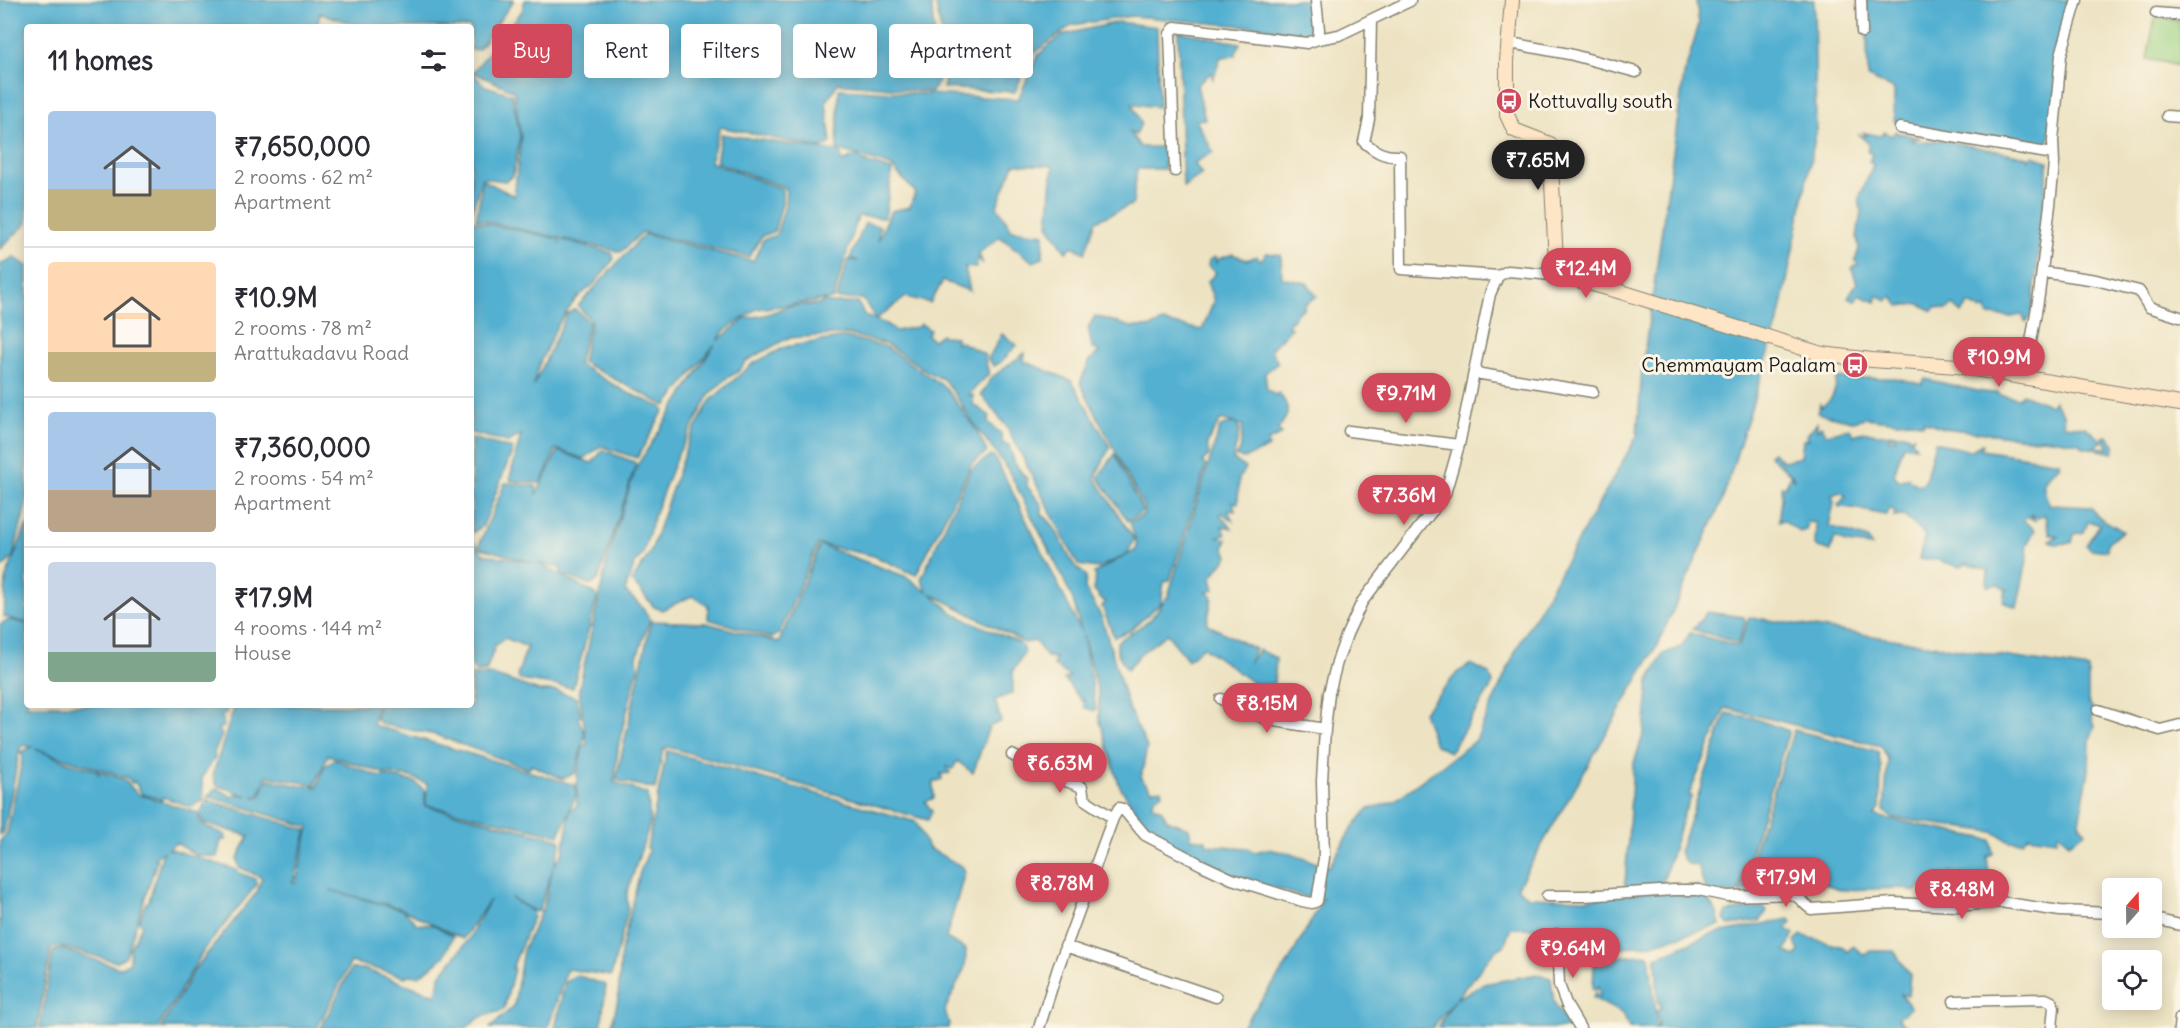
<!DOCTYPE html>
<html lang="en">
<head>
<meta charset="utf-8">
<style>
	body { margin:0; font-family:Delius,sans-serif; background:#f7f7f7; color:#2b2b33; height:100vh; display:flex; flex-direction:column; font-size:22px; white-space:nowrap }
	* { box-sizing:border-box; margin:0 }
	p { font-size:20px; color:#7c7c81 }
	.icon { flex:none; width:33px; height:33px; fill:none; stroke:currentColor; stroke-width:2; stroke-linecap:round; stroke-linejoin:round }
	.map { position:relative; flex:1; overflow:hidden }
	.panel { position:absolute; left:24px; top:24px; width:450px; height:684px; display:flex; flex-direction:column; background:#fff; border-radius:6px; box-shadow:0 3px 15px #0003 }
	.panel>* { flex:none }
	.hud { position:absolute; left:492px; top:24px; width:570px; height:54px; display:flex; gap:12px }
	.needle { width:39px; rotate:20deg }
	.buttons { position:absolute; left:2102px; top:878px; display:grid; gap:12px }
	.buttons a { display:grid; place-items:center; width:60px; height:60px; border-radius:6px; background:#fff; box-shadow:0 3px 15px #0003; font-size:30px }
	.price { position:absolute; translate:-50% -51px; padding:0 14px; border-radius:21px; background:#d1495b; color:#fff; font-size:20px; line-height:39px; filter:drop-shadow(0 2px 3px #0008) }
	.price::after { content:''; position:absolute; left:50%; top:36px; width:18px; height:14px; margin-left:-9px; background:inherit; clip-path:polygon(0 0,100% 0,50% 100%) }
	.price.selected { background:#222; color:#fff }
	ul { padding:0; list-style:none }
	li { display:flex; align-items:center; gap:18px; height:150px; padding:0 24px }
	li+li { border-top:2px solid #e1e1e2 }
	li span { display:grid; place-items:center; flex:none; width:168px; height:120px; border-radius:6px; color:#555 }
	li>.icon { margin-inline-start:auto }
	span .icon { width:72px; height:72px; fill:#fffc; stroke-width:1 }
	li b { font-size:26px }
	h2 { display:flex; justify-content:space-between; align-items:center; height:72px; padding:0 24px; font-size:26px }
	.pill { padding:0 21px; border-radius:6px; background:#fff; box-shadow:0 3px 15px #0003; font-size:21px; line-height:54px }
	.pill.selected { background:#d1495b; color:#fff }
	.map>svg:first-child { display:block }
	.green { fill:#9cd283; stroke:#5c7750; stroke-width:1.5 }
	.water { fill:#52b0d1; stroke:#376676; stroke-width:1.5; fill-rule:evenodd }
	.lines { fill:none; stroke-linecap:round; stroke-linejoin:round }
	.minor-casing { stroke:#848070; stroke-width:13 }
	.secondary-casing { stroke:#848070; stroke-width:16 }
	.minor { stroke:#fff; stroke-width:10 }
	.secondary { stroke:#fde5c5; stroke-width:14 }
	.labels { text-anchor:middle; stroke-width:6; stroke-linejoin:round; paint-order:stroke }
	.poi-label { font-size:20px; fill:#1c1c1c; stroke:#fcf5e5; text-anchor:start }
</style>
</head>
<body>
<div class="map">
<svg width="2180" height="1028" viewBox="0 0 2180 1028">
	<rect width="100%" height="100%" fill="#fcf5e5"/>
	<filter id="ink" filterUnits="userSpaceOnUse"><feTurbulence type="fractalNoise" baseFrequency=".0167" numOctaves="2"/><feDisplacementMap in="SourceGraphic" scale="12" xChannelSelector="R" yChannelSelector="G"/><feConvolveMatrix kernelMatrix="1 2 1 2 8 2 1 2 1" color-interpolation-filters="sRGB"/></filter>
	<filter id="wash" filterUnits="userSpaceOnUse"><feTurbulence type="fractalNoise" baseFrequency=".008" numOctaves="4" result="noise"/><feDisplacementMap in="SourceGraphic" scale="24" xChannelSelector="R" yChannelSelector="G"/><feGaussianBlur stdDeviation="1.35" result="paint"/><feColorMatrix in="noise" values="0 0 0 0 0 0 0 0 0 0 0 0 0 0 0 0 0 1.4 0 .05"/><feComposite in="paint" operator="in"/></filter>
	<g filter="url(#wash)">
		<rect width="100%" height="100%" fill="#ede3c3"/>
		<path class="green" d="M2155,17l25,4v45l-33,-7z"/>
		<path class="water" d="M0,0h514l-35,49 -8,1v-23h-108l-43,-14 -3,14h-290v196l-27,26z
			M525,0h406l8,81 -8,11 -93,-9 -12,19 5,41 -10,5 -101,-21 -10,35 72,27v15l-8,28 -12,4 -13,21 -107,-25 -21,20 -145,-33 7,-39 31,16 7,-58 -7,-47 -41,-19 49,-61z
			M935,0h376l3,31 -27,4 -21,-7 -134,-12 -60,9 -42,31 -15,36 -72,-4 5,-22z
			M1696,0h118l2,133 -36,183 -58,185 -64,143 -141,244 12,9 56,2 113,-13 19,27 3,12 -72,20 -59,5 -18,-21 -60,-1 -7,18 -9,5 -39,48 27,-15 55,-10 13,4 3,24 15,26h-132l18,-28 -23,28h-191l45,-62 37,-67 -19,-2 -82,-25 -75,-42 -28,-45 -20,-67v-22l-16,-60 13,73 -3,2 -9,-4v-7l-2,1 -18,-22 6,-2 -17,-12 3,-7 -9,-1 -12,-16 -10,2 -95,-50 26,22 64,28 5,9 -12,19v22l-18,7 6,21 -12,6 -16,46 -16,-12 -4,8 -6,-2 3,6 -9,1 1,5 -9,4 1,15 -9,4 7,9 -4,9 -260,-73 -5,3 -8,39 -39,-9 35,-159 55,2 73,19 41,-97 87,32 20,15 -6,-13 50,-110 19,-13 4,1 9,16 79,160 -9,-33 -11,-24 -55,-108 -35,-47 -22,-34 -7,-8 -15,-7 -42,-28 -39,-10 -59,4 -42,23 -8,11 -11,6 -17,16 -33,62 -21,54 -13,44 -8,9 -10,28 17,16 8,12 -13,38 1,11 -19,74 -5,40 34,12 2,29 -23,70 1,17 -17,66 -44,-7 -19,59h-58l24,-22 9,-56 21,-44 9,-39 -14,44 -4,1 -25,-15 22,15 1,5 -21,51 2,1 -10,41 -23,7 -15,11h-145l30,-59h13l72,26 4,-19 28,-36 22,-40 -27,39 -63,-31 -70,-18 73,20 14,14 17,1 19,11 -9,21 -25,19 -12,-1 -1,2 -55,-15 -34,66h-156l34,-59 62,-77 5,-14 -23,-11 -2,-8 12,-23 -46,-13 -3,-10 7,-13 100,30 -14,52h3l13,-55 -101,-31 9,-8 15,9 3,-3 13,2 -32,-11 -3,-11 22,-69h142l-4,20 202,60 1,10 -6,14 5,-1 2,-4v-28l6,-31h4l-8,-56 29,-133 22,-70 8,-22 77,-120 -49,62 -84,-44 9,-41 -13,-15 66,-72 109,27 10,-21 13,-5 9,-28 1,-19 -70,-26 5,-28 119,18 2,10 14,-6 12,7 24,7 -7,48 -27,-2 -25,83 -76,10 -33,22 -7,10 29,-23 19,-3 24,-9 32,-2 2,-3 5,2h30l7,13 21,8 10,7 21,-4 4,-3 9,6 -3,5 6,5 8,-6 2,2 13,1v6l3,-2 25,13 5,20 -21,21h5v9l17,12 -2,6 13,12 2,10 6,1 6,19 12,15v7l15,19v10c15,8 22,37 33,51 3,3 8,6 11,10l-1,12 17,30 26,89 19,40 -6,31 11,12 9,-1 1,4 -7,5 -3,7 10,5 5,10 22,8 2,10 15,2 1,5 41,3 6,4 14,-3 20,4 41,14 23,-39 15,-18 27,-9 82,-61 41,-92 120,-212 5,-67 42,-294 15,-51zM328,755l55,18 28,4 16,7 -1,21 133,30 11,-25 -7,43 -9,13 7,-23 -2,-4 -134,-33v-15l-10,-9 -32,-7 -2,2 -47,-18 -9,7 -8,21 -17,-1 -32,-7 -9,19 -5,-1 5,-2 8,-19 48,9z
			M1866,0h205l-5,22 -18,127 -143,-21 -11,-8v-31l-26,-12z
			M1118,22l39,5 2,80 -27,-3 9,19 -5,12 -6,-3 10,15h26l-2,22h-27l-4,35 -37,17 -11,32 -13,-7 -6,6 -18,-27 5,-59 -39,-2 -17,42 15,24 32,4 -1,24 -10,4 -33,-25 -21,16 4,11 -5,-6 -2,10 -11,-1 5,24 -27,-10 -13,22 -24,-6 -30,22 -13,-20h-27l12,-39 10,1 -8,-3 15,-35 15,3 -2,15 13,-30 19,-4 5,-15 -24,-26 -54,-17 2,-60 179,10 20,-44 24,-20z
			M1178,31l62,12 -5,13 -14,1 -8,22 -2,-6 -14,12 8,34 -9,1 17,32 -19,11 8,11 -19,13z
			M471,72l14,14 27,8 8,42 -7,40 -8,5 -23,-3 -11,36z
			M1896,131l4,4 1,-2 20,5 -10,2 6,2 24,-2 88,17 -1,3 5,-4 15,5 -16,154 -6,7 -5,-7 -9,2 -23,-2 -3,-7 -5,2 -12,-6 -7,9 -9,-8 -6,5 -12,-3 -3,4 -12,-7 -21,2 -7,-10 -5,5 -9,-6 -2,7 -18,-7 -2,6 -8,-4 9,-14 -5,-14 6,-5 -3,-4 4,-11 -2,-11 4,-27 -2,-13 14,-33 -4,-4 3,-6 -5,-5 2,-6 -10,-9 9,1 -6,-4 18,4 5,-4 6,4z
			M474,221l86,18v4l4,-3 48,13 2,6 -19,24 -19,16 -18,25 -19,41 -6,22 34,-73 8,-5 14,13 -11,42 48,28 36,15 2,3 -27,48 -36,-12 -17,13 -28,-10 -15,34 -30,-2 -1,-4 11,-42 -13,7 -37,-9v-207z
			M1267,253l14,2 1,23 25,5 10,13 -12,8 -1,5 -4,1 -12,14 3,4 -20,21 7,14 -13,10 2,16 8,6 4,-2c12,15 11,21 -1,36l4,5 -14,7 1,6 -26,12 -7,-3 4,-5 3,-25 -8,-3 5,6 -7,30 13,9 -7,10 -1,25 -5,-1 2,9 -7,-1 5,11 -11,-8 -2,2 12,13 -10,-2 4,8 -10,3 11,2 -3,8 4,9 -17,22 3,12 -7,2 5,5 -5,27 48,25 -6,14 10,-13 17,8 -2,25 -14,5 -57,-41 -15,13 -21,-26 -27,20 -13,16 -10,-18v-10l33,-22 18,-24 52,-169 13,-4 -12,-4 -14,24 2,12 -7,7 4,4 -36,114 -6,2 -3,21 -32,28 -15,6 -12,-31 4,-4 -8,-5 1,-2 -6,-5 3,-13 -2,-4 32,-18 -28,13 -20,-3 -71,-138 -26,-32 10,-17 34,-25 -1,8 48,20 38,66 -15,31 39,61 -7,16 9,-5 1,-5 -7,-23 13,-7 2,-6 -65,-126 9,-21 10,-10 -7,-5 -4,-19 7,-12 37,11h19l12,-5 39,8 12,-29 -7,-19 9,-9 -8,-7 1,-6 6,-3 1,6 2,-4 15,-5 14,6 9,-4 5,4z
			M14,257l13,9v235l-14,56 -10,10 -3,-1v-301z
			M1002,334l15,11 -17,18 -6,3 -6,-7z
			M846,337l40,10 60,41 31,43 10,21 -15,11 -56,112 -42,-19 -56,-12 -39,90 -7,4 -64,-19v-14l-16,-9 -30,14 -8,-3 -22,-26 19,-30 37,-109 22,-41 42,-37 33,-17z
			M1836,378h59l27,6 3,-5c17,3 62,17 73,13l2,3 19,3 3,-4 28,11 4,-4 9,13 1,11 21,2 18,14 -9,6 15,1 -6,-11 4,-1 8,8 -2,9 -32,-7 -1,-3 -37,-5 -9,1 -91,-11 -20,-7v3l-12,-3 -14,1 -31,-4 -14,3 -35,-8 3,-9 1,3c11,-6 16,-17 15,-29z
			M1817,423v7l4,-4 5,8 24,-5 4,6c16,-7 21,2 38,-1l-4,6 8,-1 -4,-3 1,-2h15l2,5 4,-4 -2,5 4,7 -13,-2 -9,30 6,6 9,-4 -2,2 11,6 7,-3 10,-40 35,9 12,-7 -1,6 79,12v3c-18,17 -21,17 -10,40l41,2 6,9 26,15 -15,11 -1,9 -16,-2 -5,-4 14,-21 -12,-2 -4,10 -10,2 -2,9 -18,1 -4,-4 8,-4 -8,-2 -5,-19 -7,3 -8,-4 6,7 -10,-5 -2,5 11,9 -9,16 2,10 -11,52 -14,-7 2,-10 3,-1 -10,-6 -11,2 1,-16 -24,-7 1,2 -5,2 -26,-8h-15l6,-24 -21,-19 -10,1 1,-6 -6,-3 -3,7c-16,-2 -30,-8 -46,-8l-2,-2 8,-9 -6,-4 -8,3 2,8 -5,23 39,13 4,7 -27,-3 -10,-6 -4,14 -16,-5 1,-23 -8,-1 -2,8 -6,2 -17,-12 -4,2c-1,-13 4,-23 2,-36l4,1 6,-12 3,4v-2l-25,-22 4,-3 10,9 18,-4 2,-17 6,-1 -3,-4z
			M471,438l42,11 -30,77 -11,7z
			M603,450l31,12 2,2 -38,116 -7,5 -30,-11 -1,-6 -22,-5 58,31 1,4 -24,90 -53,-8 -3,-4 10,-29 -22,-9 -10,8 -9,25 -9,1 -6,-6v-128l12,16 49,8 -51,-14 -2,-3 26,-62 31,3v9l22,-44 34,12z
			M1115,454l28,57 -15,10 -30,-44z
			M27,524v99l-23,-6 2,-40z
			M1707,612l37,5 1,5 -7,21 -45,-14z
			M1749,617l339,52v32l8,15 -5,1 4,9 -5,13 -1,32 -10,51 7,10 -17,11 -11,-10 -1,7 -29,-4 -6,6 -12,-1 -17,-9 -99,-14 -10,-7 4,-52 -7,-13 -156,-38 -36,87 3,1 -8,17 -23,75 -25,3 -11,-6 8,-119 11,-34 5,-51 14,-27 18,-7 9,-14 49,13z
			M10,620l17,4v81h201l-2,8 -4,2 2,12 -6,1 4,7 -8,18 1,5 -13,19 1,23 -12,7 -28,-10 -1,4 -4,-3 -16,-4 -7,-12 -3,1 -4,-5 -93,-29 35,14 29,8 -1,3 3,-2 22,7 15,15 60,19 3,11 24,11 1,5h-5l-4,17 -21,-2 -20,-12 -9,7 4,-1 66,21 1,2 17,7 2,5 -53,66 -46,78h-118l13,-77 9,-2 58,19 10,-6v-13l12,-24 -3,-4 7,-18 3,-2 14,-49 -8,6 2,2 -31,96 -9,6 -55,-15 -11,1 -14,80h-37v-187l7,-8 16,-77 -3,-4 12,-5 -9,-2 -3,3 -16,84 -4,3v-211z
			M1471,664l19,10 3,10 -43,68 -15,-7 -12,-33 35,-40z
			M471,675h22l46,16h18l20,7 4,18 -3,2 7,16 -10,39 -12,6 -32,-14 -2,4 -93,-34 -55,-11 -5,-5 3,-14h92z
			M1726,713l27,5 36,13 -51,162 -27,1 -7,-8 -6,-20 -12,-3 -7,-11z
			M1794,730l84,21 3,16 -1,41 -5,8 116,24 2,14 -6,2 2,18 -18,3 -21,-5 -2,9 -14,9 -8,-5 -12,7 -13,-4 -58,2 -18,-6 -64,2 -21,7z
			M667,751l249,71 12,26 35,19 2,5 -19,66 20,11 -1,18 -20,43 4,14 -1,4h-337l7,-29 3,-48 19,-79 9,-22 -2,-2z
			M1764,907l3,4 -7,10 -31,4 -5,-5 2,-8z
			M1789,919l3,4 -6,5 8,6 -9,17 9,5 5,-4 -4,-10 6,-7 42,12 4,5 6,-6 10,8 8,-3h23l16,24 -2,21 -7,-2 10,14 -13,10 10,10h-250l1,-9 -3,-3 1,12h-28l-6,-14 -30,-16 2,-5 5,3 -1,-10 -3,4 -3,-1 1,-25 12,-7 43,-2 7,59 6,-9 -4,-2 -2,-46 55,-23z
			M576,975l30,10 -5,43h-46l10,-45z"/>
	</g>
	<g filter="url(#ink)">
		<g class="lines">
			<defs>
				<path id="minor" d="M1861,0l1,32
					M2156,13l24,2
					M1371,21l-2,98 -5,23c12,10 20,15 36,14l1,113 97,7
					M1318,39l21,-4 71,-34
					M1510,43l59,11 67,18
					M2167,116l13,1
					M1900,128l153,26
					M1175,171l-5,-137 5,-7 132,16 11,-4 1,-9 -3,-30
					M2042,272l54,8 43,11 10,16 31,10
					M1475,373l118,19
					M2025,377l14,-82 11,-90 4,-42 -1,-22 8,-86 16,-55
					M1349,431l110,14
					M1221,699l48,21 56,9
					M2098,710l62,20 20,-5
					M1012,755l32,18 38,14 2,12 29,19
					M1547,896h37l90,-6h24l29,6 64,-2c9,2 12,10 20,15l82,-6 64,3 43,-4 60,9 52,2
					M2151,918l29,7
					M1557,934l2,51 8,21 13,22
					M1065,946l151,51
					M1954,1001l92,-2 6,3 2,5 -2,21
					M1039,1028l19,-60 55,-150 6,-10 4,1 22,26 57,30 30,14 70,22 10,2 5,-2 7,-43 -2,-77 3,-52 4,-36 8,-31 10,-28 15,-32 83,-108 14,-49 31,-151 8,-18 10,-5 55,5
					M2179,1028l1,-10"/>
				<path id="secondary" d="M1512,0l-5,61v54l7,15 36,14 6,118 7,14 55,15 204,63 50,6 85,6 223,38"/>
			</defs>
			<use href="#minor" class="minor-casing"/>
			<use href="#secondary" class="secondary-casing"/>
			<use href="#minor" class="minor"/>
			<use href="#secondary" class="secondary"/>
		</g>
	</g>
	<defs>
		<symbol id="bus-disc" viewBox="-11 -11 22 22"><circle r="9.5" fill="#d1495b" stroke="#fcf5e5"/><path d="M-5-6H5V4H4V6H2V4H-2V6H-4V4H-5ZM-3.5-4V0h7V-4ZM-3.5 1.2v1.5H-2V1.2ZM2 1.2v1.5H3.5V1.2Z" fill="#fff"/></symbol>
	</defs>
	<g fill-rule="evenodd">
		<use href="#bus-disc" x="1494" y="86" width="30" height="30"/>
		<use href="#bus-disc" x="1840" y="350" width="30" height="30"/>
	</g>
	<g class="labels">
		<g class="poi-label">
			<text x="1528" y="108">Kottuvally south</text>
			<text x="1836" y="372" text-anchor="end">Chemmayam Paalam</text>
		</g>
	</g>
</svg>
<div class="buttons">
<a><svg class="needle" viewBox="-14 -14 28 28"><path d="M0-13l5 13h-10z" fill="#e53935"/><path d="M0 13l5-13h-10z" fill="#7c7c81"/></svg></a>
<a><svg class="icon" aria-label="locate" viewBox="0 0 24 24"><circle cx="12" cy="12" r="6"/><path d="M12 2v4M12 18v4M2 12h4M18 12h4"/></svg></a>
</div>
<b class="price selected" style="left:1538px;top:191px">₹7.65M</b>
<b class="price" style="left:1586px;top:299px">₹12.4M</b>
<b class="price" style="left:1999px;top:388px">₹10.9M</b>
<b class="price" style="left:1406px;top:424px">₹9.71M</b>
<b class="price" style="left:1404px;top:526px">₹7.36M</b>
<b class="price" style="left:1267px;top:734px">₹8.15M</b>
<b class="price" style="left:1060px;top:794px">₹6.63M</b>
<b class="price" style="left:1786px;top:908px">₹17.9M</b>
<b class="price" style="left:1062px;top:914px">₹8.78M</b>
<b class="price" style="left:1962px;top:920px">₹8.48M</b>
<b class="price" style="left:1573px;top:979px">₹9.64M</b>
<div class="hud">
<a class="pill selected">Buy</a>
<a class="pill">Rent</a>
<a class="pill">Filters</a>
<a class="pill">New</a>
<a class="pill">Apartment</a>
</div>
<section class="panel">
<h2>11 homes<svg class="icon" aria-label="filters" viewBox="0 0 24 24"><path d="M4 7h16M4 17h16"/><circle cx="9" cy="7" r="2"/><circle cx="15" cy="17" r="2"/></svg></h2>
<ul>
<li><span style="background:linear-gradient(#a9c7e8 65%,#c2b280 0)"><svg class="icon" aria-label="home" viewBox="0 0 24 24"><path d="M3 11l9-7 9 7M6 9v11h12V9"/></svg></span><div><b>₹7,650,000</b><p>2 rooms · 62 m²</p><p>Apartment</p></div></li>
<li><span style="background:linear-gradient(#ffd9b3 75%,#c2b280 0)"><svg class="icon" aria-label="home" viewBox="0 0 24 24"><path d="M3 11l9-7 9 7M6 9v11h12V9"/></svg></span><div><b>₹10.9M</b><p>2 rooms · 78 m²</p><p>Arattukadavu Road</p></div></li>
<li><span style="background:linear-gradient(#a9c7e8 65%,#b9a48a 0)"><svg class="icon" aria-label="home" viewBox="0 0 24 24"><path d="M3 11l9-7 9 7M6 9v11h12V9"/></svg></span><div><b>₹7,360,000</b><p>2 rooms · 54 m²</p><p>Apartment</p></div></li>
<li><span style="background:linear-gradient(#c9d6e8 75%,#7fa58c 0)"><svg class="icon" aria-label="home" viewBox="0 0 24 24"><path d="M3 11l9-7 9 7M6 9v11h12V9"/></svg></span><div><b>₹17.9M</b><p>4 rooms · 144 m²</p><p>House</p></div></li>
</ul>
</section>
</div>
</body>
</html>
